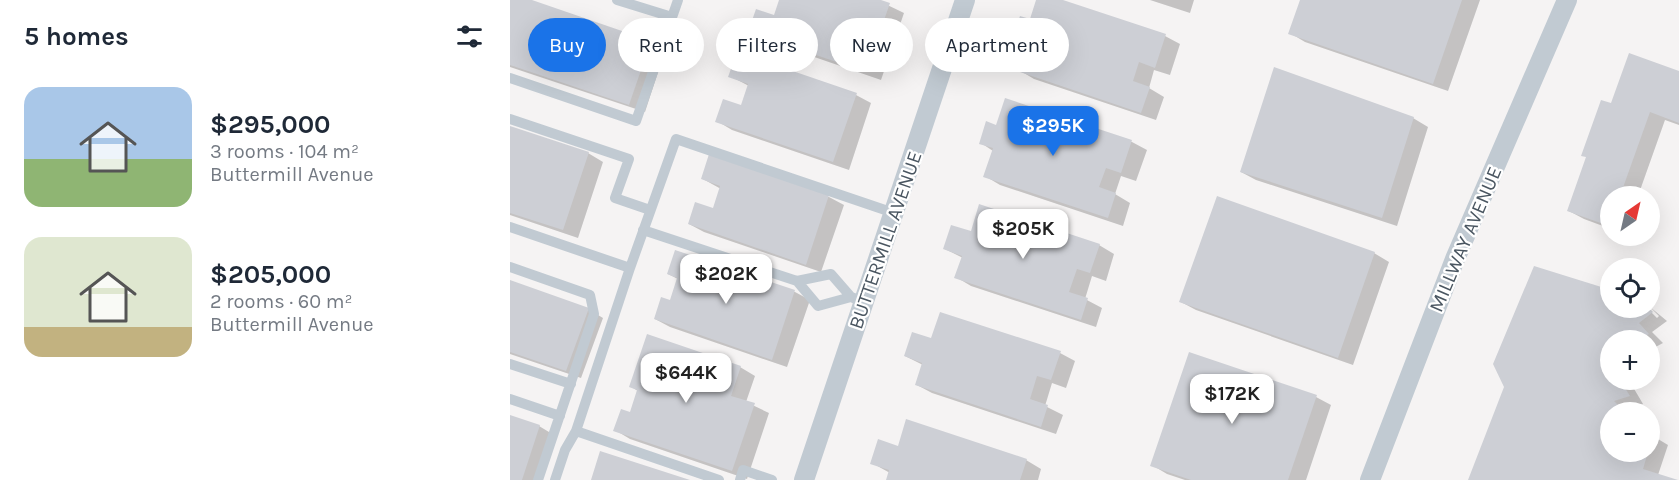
<!DOCTYPE html>
<html lang="en">
<head>
<meta charset="utf-8">
<style>
	body { margin:0; font-family:Karla,sans-serif; background:#f2f2f3; color:#1f2937; height:100vh; display:flex; flex-direction:column; font-size:22px; white-space:nowrap }
	* { box-sizing:border-box; margin:0 }
	p { font-size:20px; color:#747a83 }
	.icon { flex:none; width:33px; height:33px; fill:none; stroke:currentColor; stroke-width:2; stroke-linecap:round; stroke-linejoin:round }
	.map { position:relative; flex:1; overflow:hidden }
	.sheet { display:flex; flex-direction:column; background:#fff; width:510px }
	.sheet>* { flex:none }
	.banner { position:absolute; left:18px; top:18px; width:570px; height:54px; display:flex; gap:12px }
	.needle { width:39px; rotate:34deg }
	.controls { position:absolute; left:1090px; top:186px; display:grid; gap:12px }
	.controls a { display:grid; place-items:center; width:60px; height:60px; border-radius:50%; background:#fff; box-shadow:0 6px 24px #0002; font-size:30px }
	.price { position:absolute; translate:-50% -51px; padding:0 14px; border-radius:12px; background:#fff; color:#222; font-size:20px; line-height:39px; filter:drop-shadow(0 2px 3px #0008) }
	.price::after { content:''; position:absolute; left:50%; top:36px; width:18px; height:14px; margin-left:-9px; background:inherit; clip-path:polygon(0 0,100% 0,50% 100%) }
	.price.current { background:#1a73e8; color:#fff }
	ul { padding:0; list-style:none }
	li { display:flex; align-items:center; gap:18px; height:150px; padding:0 24px }
	li span { display:grid; place-items:center; flex:none; width:168px; height:120px; border-radius:18px; color:#555 }
	li>.icon { margin-inline-start:auto }
	span .icon { width:72px; height:72px; fill:#fffc; stroke-width:1 }
	li b { font-size:26px }
	h2 { display:flex; justify-content:space-between; align-items:center; height:72px; padding:0 24px; font-size:26px }
	.chip { padding:0 21px; border-radius:27px; background:#fff; box-shadow:0 6px 24px #0002; font-size:21px; line-height:54px }
	.chip.current { background:#1a73e8; color:#fff }
	main { display:flex; flex:1; min-height:0 }
	.map>svg:first-child { display:block }
	.shadow { fill:#0003 }
	.building { fill:#cdcfd5 }
	.lines { fill:none; stroke-linecap:round; stroke-linejoin:round }
	.lane { stroke:#c1cad2; stroke-width:10 }
	.street { stroke:#c1cad2; stroke-width:20 }
	.labels { text-anchor:middle; stroke-width:4.5; stroke-linejoin:round; paint-order:stroke }
	.street-label { font-size:20px; fill:#4a5661; stroke:#fff }
</style>
</head>
<body>
<main>
<section class="sheet">
<h2>5 homes<svg class="icon" aria-label="filters" viewBox="0 0 24 24"><path d="M4 7h16M4 17h16"/><circle cx="9" cy="7" r="2"/><circle cx="15" cy="17" r="2"/></svg></h2>
<ul>
<li><span style="background:linear-gradient(#a9c7e8 60%,#8fb573 0)"><svg class="icon" aria-label="home" viewBox="0 0 24 24"><path d="M3 11l9-7 9 7M6 9v11h12V9"/></svg></span><div><b>$295,000</b><p>3 rooms · 104 m²</p><p>Buttermill Avenue</p></div></li>
<li><span style="background:linear-gradient(#dfe7d0 75%,#c2b280 0)"><svg class="icon" aria-label="home" viewBox="0 0 24 24"><path d="M3 11l9-7 9 7M6 9v11h12V9"/></svg></span><div><b>$205,000</b><p>2 rooms · 60 m²</p><p>Buttermill Avenue</p></div></li>
</ul>
</section>
<div class="map">
<svg width="1169" height="480" viewBox="0 0 1169 480">
	<rect width="100%" height="100%" fill="#f5f3f3"/>
	<path class="shadow" d="M0,0h17l123,42 15,9 -20,61 -135,-45z
		M270,0h97l27,13 -23,67 -116,-40 -15,-9 25,-14z
		M528,0h20l107,36 15,8 -10,31 -16,-5 -5,18 15,9 -8,23 -122,-41 -15,-9 8,-25 -13,-8 17,-16z
		M640,0h44l-4,13z
		M791,0h179l-32,91 -143,-49 -15,-9z
		M1169,73v52l-14,-5 -27,76h-27v33l-27,-10 -15,-8 43,-106z
		M220,76l126,19 15,8 -22,67 -117,-40 -15,-9 25,-14 7,-21z
		M496,100l126,42 15,8 -11,31 -15,-5 -6,18 15,9 -7,23 -123,-41 -15,-9 8,-25 -12,-8 16,-16z
		M903,118l15,9 -31,99 -141,-46 -15,-8z
		M0,127l78,26 15,9 -25,76 -68,-23z
		M200,156l119,41 15,8 -23,67 -117,-40 -15,-8 25,-14 7,-21 -18,-10z
		M462,233l127,12 15,9 -8,27 -14,-5 -7,23 17,9 -6,19 -125,-41 -15,-9 7,-19 -18,-9z
		M166,251l119,41 15,8 -23,67 -117,-40 -15,-8 16,-17 7,-23 -10,-5z
		M864,253l15,9 -36,103 -157,-55 -15,-8z
		M0,282l78,27 15,9 -22,60 -71,-24z
		M1101,292v16h36l10,10 2,-2 -9,-9 17,14 -15,11 11,11 -13,7v-10h-39v40h37l1,2 -16,5 10,17 -16,5 4,3h-20v40h39v-17l3,1 15,9 -10,30 16,5h-205z
		M422,340l128,13 15,8 -9,27 -14,-5 -7,23 18,9 -7,19 -124,-41 -15,-8 6,-20 -18,-9z
		M680,354l126,43 15,8 -25,75h-121l-18,-6 -15,-9z
		M1140,354l6,9 -6,2z
		M230,367l15,9 -9,26 23,11 -22,66 -117,-40 -15,-9 16,-16 7,-23 -8,-5z
		M0,416l29,10 15,9 -14,45h-30z
		M389,448l127,12 15,9 -3,11h-151l3,-7 -18,-10z"/>
	<path class="building" d="M0,0h22l119,41 -22,64 -119,-40z
		M269,0h102l9,3 -24,69 -118,-40 8,-23 18,6z
		M526,0h27l103,34 -11,34 -16,-6 -6,19 17,6 -9,26 -124,-42 9,-28 -14,-5 8,-22 10,3z
		M790,0h162l-29,84 -145,-50z
		M227,52l120,41 -24,69 -118,-40 8,-23 18,6 7,-21 -20,-7z
		M1119,53l50,18v52l-29,-11 -30,84h-9l-2,30 -42,-15 19,-54 -5,-1 20,-56 10,3z
		M764,67l140,50 -32,101 -142,-46z
		M495,98l127,42 -11,33 -15,-5 -7,19 17,6 -8,25 -125,-41 10,-29 -14,-4 7,-23 10,4z
		M0,126l79,26 -26,78 -53,-17z
		M199,154l120,41 -23,70 -118,-41 7,-22 18,6 7,-22 -19,-7z
		M707,196l158,56 -37,106 -159,-56z
		M469,204l121,40 -10,29 -13,-4 -8,23 19,6 -7,22 -127,-42 8,-22 -19,-7 8,-24 20,6z
		M165,250l120,40 -23,70 -118,-41 7,-22 9,3 7,-22 -10,-4z
		M1024,266l77,24v18h38l4,4 -14,11 10,11 -12,6h-26v40h9l10,16 -16,5 9,9 -12,2v6l-4,3 4,8v23h10l4,6 2,-6h21l-5,17 35,11h-210l36,-93 -11,-23z
		M0,280l79,28 -23,63 -56,-19z
		M430,312l121,39 -10,29 -14,-4 -7,23 18,6 -7,22 -126,-42 7,-22 -18,-7 8,-24 19,6z
		M137,334l94,32 -10,30 24,7 -23,68 -119,-40 8,-22 9,3 7,-22 -8,-3z
		M679,352l128,43 -29,85h-97l-41,-14z
		M0,415l30,10 -18,55h-12z
		M396,419l121,40 -7,21h-134l3,-10 -19,-6 8,-25 20,7z
		M90,451l90,29h-99z"/>
	<g class="lines">
		<path class="lane" d="M107,0l55,17
			M0,78l126,43 42,-121
			M0,119l119,40 -14,39 35,12
			M0,227l120,41 46,-129 218,74
			M133,230l154,51
			M0,267l80,28 4,19 -56,166
			M341,297l-33,9 -21,-25 34,-7 20,23 13,5
			M0,364l61,20
			M0,399l50,17
			M66,431l143,49
			M45,480l10,-30 11,-19 54,-163
			M230,480l3,-10 29,10"/>
		<path class="street" d="M294,480l161,-480
			M860,480l85,-221 112,-259"/>
	</g>
	<g class="labels">
		<g class="street-label">
			<text transform="translate(955 239) rotate(-67)" y="7">MILLWAY AVENUE</text>
			<text transform="translate(375 240) rotate(-71)" y="7">BUTTERMILL AVENUE</text>
		</g>
	</g>
</svg>
<div class="controls">
<a><svg class="needle" viewBox="-14 -14 28 28"><path d="M0-13l5 13h-10z" fill="#e53935"/><path d="M0 13l5-13h-10z" fill="#747a83"/></svg></a>
<a><svg class="icon" aria-label="locate" viewBox="0 0 24 24"><circle cx="12" cy="12" r="6"/><path d="M12 2v4M12 18v4M2 12h4M18 12h4"/></svg></a>
<a>+</a>
<a>−</a>
</div>
<b class="price current" style="left:543px;top:157px">$295K</b>
<b class="price" style="left:513px;top:260px">$205K</b>
<b class="price" style="left:216px;top:305px">$202K</b>
<b class="price" style="left:176px;top:404px">$644K</b>
<b class="price" style="left:722px;top:425px">$172K</b>
<div class="banner">
<a class="chip current">Buy</a>
<a class="chip">Rent</a>
<a class="chip">Filters</a>
<a class="chip">New</a>
<a class="chip">Apartment</a>
</div>
</div>
</main>
</body>
</html>
